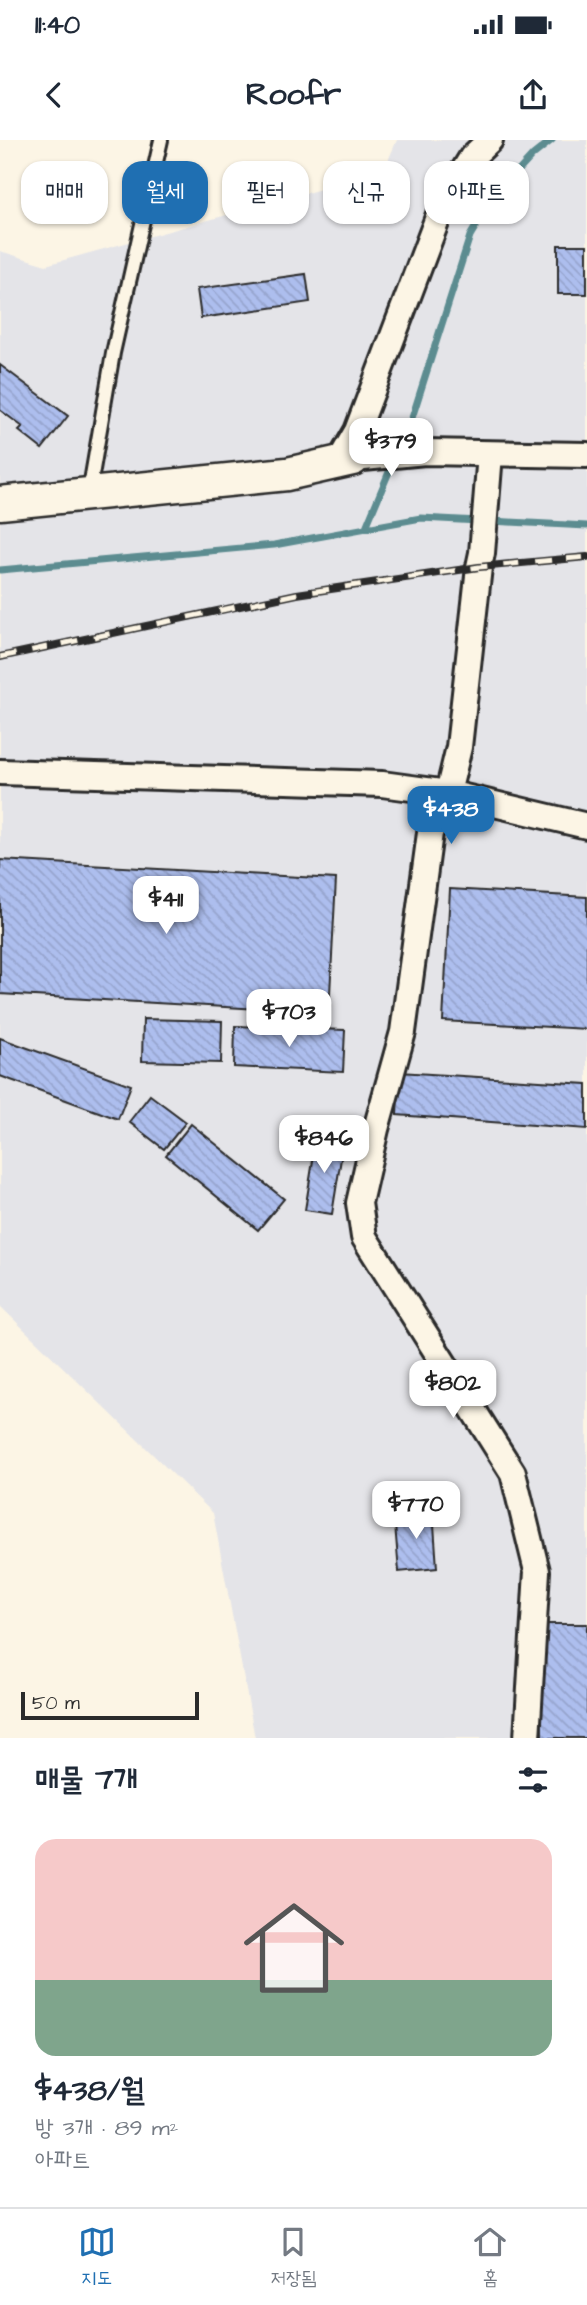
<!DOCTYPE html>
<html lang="ko">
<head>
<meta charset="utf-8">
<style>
	body { margin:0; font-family:"Architects Daughter","Poor Story",sans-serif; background:#f6f6f7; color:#1f2937; height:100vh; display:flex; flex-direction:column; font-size:26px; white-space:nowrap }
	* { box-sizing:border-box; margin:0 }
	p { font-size:23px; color:#747a83 }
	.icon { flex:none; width:38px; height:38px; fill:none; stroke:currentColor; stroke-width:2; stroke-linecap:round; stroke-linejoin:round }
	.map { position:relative; height:1598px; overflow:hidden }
	.panel { display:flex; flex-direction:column; background:#fff; flex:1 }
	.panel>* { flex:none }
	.hud { position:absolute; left:21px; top:21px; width:546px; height:63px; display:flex; gap:14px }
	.scale { position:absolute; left:21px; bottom:18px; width:178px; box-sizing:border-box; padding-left:7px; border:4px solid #2b2b2b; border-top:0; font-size:19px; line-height:24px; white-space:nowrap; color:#2b2b2b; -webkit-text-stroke:5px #fcf5e5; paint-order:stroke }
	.price { position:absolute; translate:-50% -60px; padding:0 16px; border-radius:14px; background:#fff; color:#222; font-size:23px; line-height:46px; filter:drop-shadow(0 2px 4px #0008) }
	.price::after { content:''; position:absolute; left:50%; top:42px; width:21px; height:16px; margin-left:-10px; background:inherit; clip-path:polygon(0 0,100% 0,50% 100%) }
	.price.selected { background:#1f6fb2; color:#fff }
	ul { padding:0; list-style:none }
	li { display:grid; align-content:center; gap:14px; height:371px; padding:0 35px }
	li+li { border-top:2px solid #e0e1e3 }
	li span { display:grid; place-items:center; height:217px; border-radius:21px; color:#555 }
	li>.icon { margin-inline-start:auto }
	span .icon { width:126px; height:126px; fill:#fffc; stroke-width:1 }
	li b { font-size:30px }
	h2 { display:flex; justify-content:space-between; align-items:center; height:84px; padding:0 35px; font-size:30px }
	.pill { padding:0 24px; border-radius:21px; background:#fff; box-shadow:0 2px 5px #0004; font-size:24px; line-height:63px }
	.pill.selected { background:#1f6fb2; color:#fff }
	.status { display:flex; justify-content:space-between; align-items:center; height:49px; padding:0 35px; background:#fff; direction:ltr }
	.status svg { height:19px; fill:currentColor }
	header { display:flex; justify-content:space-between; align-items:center; height:91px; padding:0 35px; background:#fff; font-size:32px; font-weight:700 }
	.tab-bar { display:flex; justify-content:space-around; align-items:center; height:98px; border-top:2px solid #e0e1e3; background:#fff; font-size:19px; color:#747a83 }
	.tab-bar a { display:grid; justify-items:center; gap:4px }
	.tab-bar .selected { color:#1f6fb2 }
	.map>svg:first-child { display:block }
	.built { fill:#e4e4e8 }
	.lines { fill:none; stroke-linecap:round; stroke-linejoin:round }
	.stream { stroke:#5b8c90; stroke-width:7 }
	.building { fill:url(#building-back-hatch); stroke:#2b2b2b; stroke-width:2 }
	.service-casing { stroke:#2b2b2b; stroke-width:18 }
	.minor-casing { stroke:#2b2b2b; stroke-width:30 }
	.tertiary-casing { stroke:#2b2b2b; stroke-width:37 }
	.service { stroke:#fcf5e5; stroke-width:12 }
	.minor { stroke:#fcf5e5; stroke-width:24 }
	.tertiary { stroke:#fcf5e5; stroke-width:32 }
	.rail-casing { stroke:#2b2b2b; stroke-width:8 }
	.rail { stroke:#fcf5e5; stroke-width:5; stroke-dasharray:16; stroke-linecap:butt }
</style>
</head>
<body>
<div class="status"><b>11:40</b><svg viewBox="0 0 49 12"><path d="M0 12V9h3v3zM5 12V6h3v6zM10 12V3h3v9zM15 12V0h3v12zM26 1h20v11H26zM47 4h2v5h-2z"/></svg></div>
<header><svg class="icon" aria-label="back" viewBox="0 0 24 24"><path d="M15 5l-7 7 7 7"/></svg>Roofr<svg class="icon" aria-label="share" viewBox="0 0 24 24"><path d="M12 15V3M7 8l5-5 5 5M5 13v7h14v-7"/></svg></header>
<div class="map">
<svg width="587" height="1598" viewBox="0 0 587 1598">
	<defs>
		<pattern id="building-back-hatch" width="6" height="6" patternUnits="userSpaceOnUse" patternTransform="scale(1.75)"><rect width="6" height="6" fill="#adbeee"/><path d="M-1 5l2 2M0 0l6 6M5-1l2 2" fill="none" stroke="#95a3cc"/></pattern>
	</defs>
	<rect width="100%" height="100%" fill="#fcf5e5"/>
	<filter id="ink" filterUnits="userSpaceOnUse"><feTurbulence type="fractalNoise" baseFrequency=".0143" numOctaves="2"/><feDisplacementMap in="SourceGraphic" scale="14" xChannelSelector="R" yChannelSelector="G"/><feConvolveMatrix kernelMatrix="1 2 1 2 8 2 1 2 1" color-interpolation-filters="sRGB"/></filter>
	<g filter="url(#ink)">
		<path class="built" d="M397,0h190v1598h-332l-42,-225 -213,-207v-1055l46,14 337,-93z"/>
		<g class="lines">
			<path class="stream" d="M399,309l12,-28 59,-185 21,-35 42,-46 19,-15
				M491,381l96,5
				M366,387l28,-67
				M0,430l274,-25 147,-27 58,3"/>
		</g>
		<path class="building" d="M558,105h29v49h-29z
			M306,134l4,28 -109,16 -4,-29z
			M0,225l68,51 -26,33 -23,-18 4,-4 -23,-17z
			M0,720l336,19 -7,134 -329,-19z
			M450,749l137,8v132l-144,-8z
			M143,879l79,2 -1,42 -79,-2z
			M235,886l110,4 -2,42 -109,-5z
			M0,898l131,47 -13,34 -118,-43z
			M399,932l188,12v45l-190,-14z
			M150,955l36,27 -22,27 -35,-27z
			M191,984l93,75 -26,31 -92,-75z
			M317,996l27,4 -12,74 -27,-4z
			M433,1370l4,58 -38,4 -5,-59z
			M541,1484h46v114h-45z"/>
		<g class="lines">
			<defs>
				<path id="service" d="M89,353l24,-140 48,-213"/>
				<path id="minor" d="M490,314l-8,99 -3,14 -20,180 -11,46 -18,40 -27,199 -27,97 -17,74 5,34 149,236 24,98 -10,167
					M353,319l72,-7 162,3
					M339,322l18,-31 86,-227 29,-47 18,-17
					M0,632l382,12 66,9 139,33"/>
				<path id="tertiary" d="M0,363l287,-29 66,-15"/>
			</defs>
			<use href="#service" class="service-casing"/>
			<use href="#minor" class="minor-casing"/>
			<use href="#tertiary" class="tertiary-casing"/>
			<use href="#service" class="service"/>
			<use href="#minor" class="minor"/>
			<use href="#tertiary" class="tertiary"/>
			<defs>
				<path id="rail" d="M0,517l297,-63 182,-27 108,-10"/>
			</defs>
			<use href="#rail" class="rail-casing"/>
			<use href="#rail" class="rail"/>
		</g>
	</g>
</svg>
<div class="scale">50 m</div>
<b class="price" style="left:391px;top:338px">$379</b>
<b class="price selected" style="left:451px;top:706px">$438</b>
<b class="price" style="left:166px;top:796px">$411</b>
<b class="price" style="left:289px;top:909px">$703</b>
<b class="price" style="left:324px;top:1035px">$846</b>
<b class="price" style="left:453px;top:1280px">$802</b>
<b class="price" style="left:416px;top:1401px">$770</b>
<div class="hud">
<a class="pill">매매</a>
<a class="pill selected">월세</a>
<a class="pill">필터</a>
<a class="pill">신규</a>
<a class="pill">아파트</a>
</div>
</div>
<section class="panel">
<h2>매물 7개<svg class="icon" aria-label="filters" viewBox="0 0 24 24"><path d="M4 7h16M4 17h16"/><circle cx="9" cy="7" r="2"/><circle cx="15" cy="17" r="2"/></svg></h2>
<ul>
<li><span style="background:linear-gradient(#f6c9c9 65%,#7fa58c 0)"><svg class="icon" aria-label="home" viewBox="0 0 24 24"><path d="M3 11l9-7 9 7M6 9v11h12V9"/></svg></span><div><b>$438/월</b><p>방 3개 · 89 m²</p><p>아파트</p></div></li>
</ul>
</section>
<nav class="tab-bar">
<a class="selected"><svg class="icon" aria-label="map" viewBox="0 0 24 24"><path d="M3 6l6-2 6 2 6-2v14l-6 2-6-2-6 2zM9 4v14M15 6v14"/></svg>지도</a>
<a><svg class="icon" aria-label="saved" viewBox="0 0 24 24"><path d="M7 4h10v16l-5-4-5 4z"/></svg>저장됨</a>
<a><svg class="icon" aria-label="home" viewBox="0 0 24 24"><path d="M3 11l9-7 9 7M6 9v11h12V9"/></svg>홈</a>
</nav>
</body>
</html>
